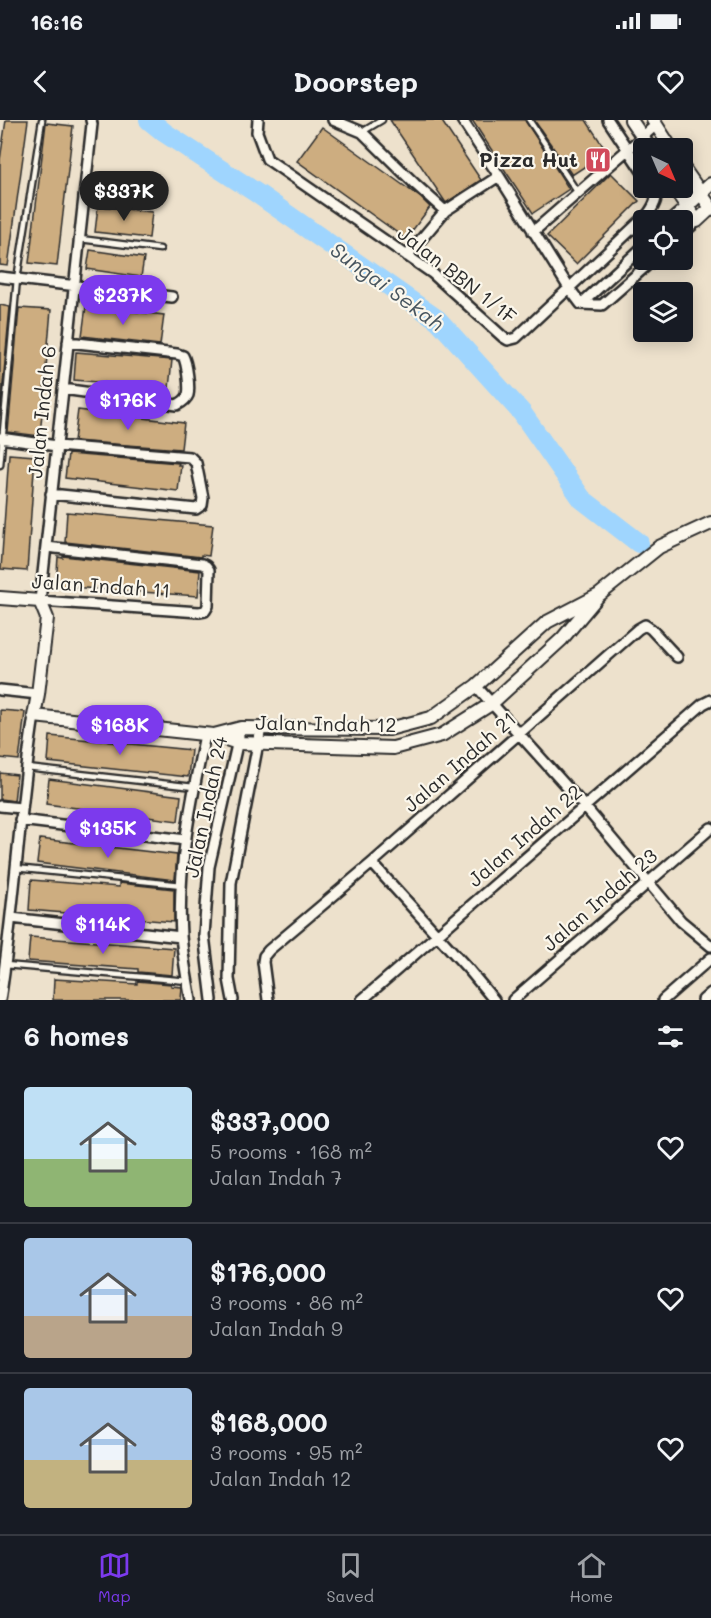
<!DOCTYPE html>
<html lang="en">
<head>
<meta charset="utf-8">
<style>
	body { margin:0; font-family:Mali,sans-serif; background:#242831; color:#f1f3f6; height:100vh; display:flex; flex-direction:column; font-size:22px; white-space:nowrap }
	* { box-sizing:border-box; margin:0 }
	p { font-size:20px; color:#9ea1a6 }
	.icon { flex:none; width:33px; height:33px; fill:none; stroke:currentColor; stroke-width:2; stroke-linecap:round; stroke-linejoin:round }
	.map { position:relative; height:880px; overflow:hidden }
	.side { display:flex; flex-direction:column; background:#171b24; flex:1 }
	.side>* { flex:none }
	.needle { width:39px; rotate:136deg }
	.tools { position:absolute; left:633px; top:18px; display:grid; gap:12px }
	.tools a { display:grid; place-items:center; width:60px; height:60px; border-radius:6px; background:#171b24; box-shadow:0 3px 15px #0003; font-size:30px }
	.price { position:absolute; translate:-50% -51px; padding:0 14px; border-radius:21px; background:#7c3aed; color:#fff; font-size:20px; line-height:39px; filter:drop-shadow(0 2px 3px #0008) }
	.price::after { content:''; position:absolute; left:50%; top:36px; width:18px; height:14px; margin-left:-9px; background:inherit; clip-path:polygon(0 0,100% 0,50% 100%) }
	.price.current { background:#222; color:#fff }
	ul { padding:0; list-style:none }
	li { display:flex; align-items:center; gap:18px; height:150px; padding:0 24px }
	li+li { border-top:2px solid #363941 }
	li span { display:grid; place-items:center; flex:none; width:168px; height:120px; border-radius:6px; color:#555 }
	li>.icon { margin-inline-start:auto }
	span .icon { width:72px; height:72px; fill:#fffc; stroke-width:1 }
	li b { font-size:26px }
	h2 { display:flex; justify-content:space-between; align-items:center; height:72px; padding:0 24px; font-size:26px }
	.status { display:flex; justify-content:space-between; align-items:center; height:42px; padding:0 30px; background:#171b24; direction:ltr }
	.status svg { height:16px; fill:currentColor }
	header { display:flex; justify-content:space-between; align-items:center; height:78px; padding:0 24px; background:#171b24; font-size:27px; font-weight:700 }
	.tab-bar { display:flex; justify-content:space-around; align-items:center; height:84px; border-top:2px solid #363941; background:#171b24; font-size:16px; color:#9ea1a6 }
	.tab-bar a { display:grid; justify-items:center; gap:3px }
	.tab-bar .current { color:#7c3aed }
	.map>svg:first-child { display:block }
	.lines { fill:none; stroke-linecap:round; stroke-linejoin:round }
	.river { stroke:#9fd5fe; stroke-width:20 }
	.building { fill:#cdad80; stroke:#2b2b2b; stroke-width:1.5 }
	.service-casing { stroke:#2b2b2b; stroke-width:9 }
	.minor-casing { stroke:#2b2b2b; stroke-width:14 }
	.tertiary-casing { stroke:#2b2b2b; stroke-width:16 }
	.service { stroke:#fbf7ec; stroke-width:4.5 }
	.minor { stroke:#fbf7ec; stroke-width:9 }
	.tertiary { stroke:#fbf7ec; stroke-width:12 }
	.labels { text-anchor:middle; stroke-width:4.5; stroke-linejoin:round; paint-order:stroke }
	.poi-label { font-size:20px; font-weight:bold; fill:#2b2b2b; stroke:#fbf7ec; text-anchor:end }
	.street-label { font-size:20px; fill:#2b2b2b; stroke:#fbf7ec }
	.water-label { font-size:21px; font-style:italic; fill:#485660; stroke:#fbf7ec }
</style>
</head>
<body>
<div class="status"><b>16:16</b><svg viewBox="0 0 49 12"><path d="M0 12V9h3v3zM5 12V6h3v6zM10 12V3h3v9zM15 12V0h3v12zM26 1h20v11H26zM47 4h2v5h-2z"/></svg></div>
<header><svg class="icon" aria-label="back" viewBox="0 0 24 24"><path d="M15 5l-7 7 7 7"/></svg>Doorstep<svg class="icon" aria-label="heart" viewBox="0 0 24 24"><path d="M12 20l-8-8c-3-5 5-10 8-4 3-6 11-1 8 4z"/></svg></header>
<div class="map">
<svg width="711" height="880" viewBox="0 0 711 880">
	<rect width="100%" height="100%" fill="#ede1cc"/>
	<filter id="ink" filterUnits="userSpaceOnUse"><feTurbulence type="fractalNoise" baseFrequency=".0167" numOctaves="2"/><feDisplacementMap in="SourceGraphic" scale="12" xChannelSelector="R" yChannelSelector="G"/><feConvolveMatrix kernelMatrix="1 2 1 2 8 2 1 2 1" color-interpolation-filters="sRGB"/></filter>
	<g filter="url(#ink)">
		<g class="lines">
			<path class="river" d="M149,0l16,13 93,61 180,126 84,93 60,86 57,44"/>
		</g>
		<path class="building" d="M6,0h22l-20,146 -8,-1v-105z
			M390,0h51l40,60 -35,23z
			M472,0h53l44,69 -36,24z
			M534,0h52l21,32 -35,23z
			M46,3l27,3 -16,140 -28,-3z
			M322,7l99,71 9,9 -24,32 -109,-78z
			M611,53l28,28 -63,63 -29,-28z
			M98,86l54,6 -3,26 -54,-6z
			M90,130l54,8 -3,19 -54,-8z
			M0,185l10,2 -10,109z
			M86,186l78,9 -4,30 -78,-9z
			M19,188l32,2 -11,126 -32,-4z
			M76,232l96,8 -3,28 -95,-8z
			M78,290l106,13 -3,26 -107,-8z
			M9,334l26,2 -8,115 -26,-2z
			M68,334l111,9 -1,2h3l-3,26 -113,-13z
			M67,392l146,13 -4,31 -8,-1v2l-136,-15z
			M63,436l137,15 -2,25 -142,-10 2,-29 5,1z
			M0,590l25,2 -6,48 -19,-2z
			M50,616l141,14 -3,27 -140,-15z
			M0,653l17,2 -3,26 -14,-2z
			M49,659l132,17 -3,25 -132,-17z
			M40,719l137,16 -2,25 -138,-17z
			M31,760l88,7v-4l55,6v33l-145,-12z
			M30,817l144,11 -2,27 -34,-3v-3l-110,-8z
			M54,859l83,5v-3l34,3v2l11,1 -1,13h-128z"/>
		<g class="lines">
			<defs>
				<path id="service" d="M529,0l49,73
					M362,12l20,-12
					M80,119l80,10
					M0,345l17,-186 25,-159
					M27,648l167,19
					M15,748l167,17
					M5,845l183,16"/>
				<path id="minor" d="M258,0l-1,12 10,27 165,114 71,64 5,3 8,-2 133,-125c6,-9 10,-15 3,-25
					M333,0l29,12 53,52 30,27
					M462,0l37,56 70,112 12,16
					M608,0l36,54
					M86,68l67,9
					M671,100l15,-13
					M533,112l123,-107
					M682,114l15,-13
					M407,136l38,-45 54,-35
					M0,157l172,20
					M581,184l21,1 51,-45
					M581,184l63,-58
					M63,269l114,16c4,-2 9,-5 11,-10 2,-7 -1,-32 -5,-39l-6,-2 -109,-12
					M0,318l57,8 133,11 6,6 7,35 -1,7 -6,4 -145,-15
					M46,427l156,17 4,2 3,4 -1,36 -3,5 -6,1 -159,-11c17,-159 35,-318 52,-477l-1,-4
					M476,566l109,121 96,114 30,25
					M0,570l38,4
					M0,686l21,2
					M20,700l166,20
					M372,743l98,108 24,29
					M11,798l170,19
					M0,880c15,-94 19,-190 34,-284
					M191,880c-4,-21 -8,-43 -10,-64 -4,-67 10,-135 24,-201
					M212,880l-8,-65 5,-68 30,-131
					M233,880l-4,-21 2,-96 30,-155
					M268,880l-5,-38 1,-6 5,-6 103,-87 266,-234 7,-4 6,4 26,28
					M362,880l341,-296 8,-4
					M513,880l198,-172
					M663,880l48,-42
					M703,880l8,-7"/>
				<path id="tertiary" d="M631,0l19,28
					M653,0l18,28
					M682,46l29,42
					M674,68l23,33 14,-13
					M686,87l25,-23
					M0,478l40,3 7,17 -9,76 -4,22 179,19 25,8 155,5 49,-13 49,-31 71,-65 37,-44
					M214,615l27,-7 148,1 42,-11 45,-32 71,-64 52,-27 60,-48 52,-24"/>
			</defs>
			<use href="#service" class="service-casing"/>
			<use href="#minor" class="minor-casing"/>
			<use href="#tertiary" class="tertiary-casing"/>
			<use href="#service" class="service"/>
			<use href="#minor" class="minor"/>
			<use href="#tertiary" class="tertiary"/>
		</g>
	</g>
	<defs>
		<symbol id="restaurant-square" viewBox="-11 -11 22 22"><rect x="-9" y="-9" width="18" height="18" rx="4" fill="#d1495b" stroke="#fbf7ec"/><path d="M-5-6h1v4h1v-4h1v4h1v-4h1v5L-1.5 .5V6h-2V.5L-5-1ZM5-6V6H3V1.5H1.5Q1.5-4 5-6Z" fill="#fff"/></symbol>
	</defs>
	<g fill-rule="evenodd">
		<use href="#restaurant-square" x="583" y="25" width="30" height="30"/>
	</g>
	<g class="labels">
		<g class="poi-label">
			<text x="578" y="47">Pizza Hut</text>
		</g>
		<g class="street-label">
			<text transform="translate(457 155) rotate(38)" y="7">Jalan BBN 1/1F</text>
			<text transform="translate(42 292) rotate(-84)" y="7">Jalan Indah 6</text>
			<text transform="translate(101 466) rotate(4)" y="7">Jalan Indah 11</text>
			<text transform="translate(326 604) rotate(1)" y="7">Jalan Indah 12</text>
			<text transform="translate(460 642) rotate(-41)" y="7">Jalan Indah 21</text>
			<text transform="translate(206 687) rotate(-78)" y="7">Jalan Indah 24</text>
			<text transform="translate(525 716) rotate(-41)" y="7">Jalan Indah 22</text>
			<text transform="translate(600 780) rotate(-41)" y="7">Jalan Indah 23</text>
		</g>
		<g class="water-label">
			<text transform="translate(387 167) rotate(36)" y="7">Sungai Sekah</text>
		</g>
	</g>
</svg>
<div class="tools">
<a><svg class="needle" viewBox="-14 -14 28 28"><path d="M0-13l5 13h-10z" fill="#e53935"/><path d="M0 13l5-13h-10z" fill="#9ea1a6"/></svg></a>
<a><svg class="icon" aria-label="locate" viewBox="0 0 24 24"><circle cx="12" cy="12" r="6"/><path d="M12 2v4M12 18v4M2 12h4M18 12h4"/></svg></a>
<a><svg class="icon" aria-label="layers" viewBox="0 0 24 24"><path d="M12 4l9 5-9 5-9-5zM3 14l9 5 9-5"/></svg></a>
</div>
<b class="price current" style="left:124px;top:102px">$337K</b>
<b class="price" style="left:123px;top:206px">$237K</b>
<b class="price" style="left:128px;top:311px">$176K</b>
<b class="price" style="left:120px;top:636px">$168K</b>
<b class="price" style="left:108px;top:739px">$135K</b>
<b class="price" style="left:103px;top:835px">$114K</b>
</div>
<section class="side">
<h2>6 homes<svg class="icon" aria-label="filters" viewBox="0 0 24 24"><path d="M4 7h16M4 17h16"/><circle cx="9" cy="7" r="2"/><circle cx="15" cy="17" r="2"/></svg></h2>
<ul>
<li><span style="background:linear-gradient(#bfe0f5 60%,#8fb573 0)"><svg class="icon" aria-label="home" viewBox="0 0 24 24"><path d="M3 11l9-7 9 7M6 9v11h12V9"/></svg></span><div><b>$337,000</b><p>5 rooms · 168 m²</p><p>Jalan Indah 7</p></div><svg class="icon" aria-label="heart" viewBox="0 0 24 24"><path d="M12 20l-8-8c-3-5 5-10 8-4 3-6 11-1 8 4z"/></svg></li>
<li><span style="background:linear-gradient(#a9c7e8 65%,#b9a48a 0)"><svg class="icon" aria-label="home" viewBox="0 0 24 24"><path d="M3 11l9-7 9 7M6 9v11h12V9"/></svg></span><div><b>$176,000</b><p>3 rooms · 86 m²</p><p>Jalan Indah 9</p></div><svg class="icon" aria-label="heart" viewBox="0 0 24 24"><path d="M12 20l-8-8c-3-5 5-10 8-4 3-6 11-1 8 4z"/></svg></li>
<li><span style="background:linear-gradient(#a9c7e8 60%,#c2b280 0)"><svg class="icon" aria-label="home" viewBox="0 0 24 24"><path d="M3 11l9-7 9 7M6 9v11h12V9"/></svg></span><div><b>$168,000</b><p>3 rooms · 95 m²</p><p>Jalan Indah 12</p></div><svg class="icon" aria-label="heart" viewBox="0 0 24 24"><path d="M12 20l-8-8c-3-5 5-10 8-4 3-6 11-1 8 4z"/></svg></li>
</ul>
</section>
<nav class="tab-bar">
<a class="current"><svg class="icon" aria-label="map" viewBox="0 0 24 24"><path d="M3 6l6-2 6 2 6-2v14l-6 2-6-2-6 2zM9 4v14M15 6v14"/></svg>Map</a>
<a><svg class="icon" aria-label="saved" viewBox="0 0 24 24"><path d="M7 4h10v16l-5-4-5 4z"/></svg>Saved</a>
<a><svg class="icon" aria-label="home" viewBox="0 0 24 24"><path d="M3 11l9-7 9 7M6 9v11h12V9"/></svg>Home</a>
</nav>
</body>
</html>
